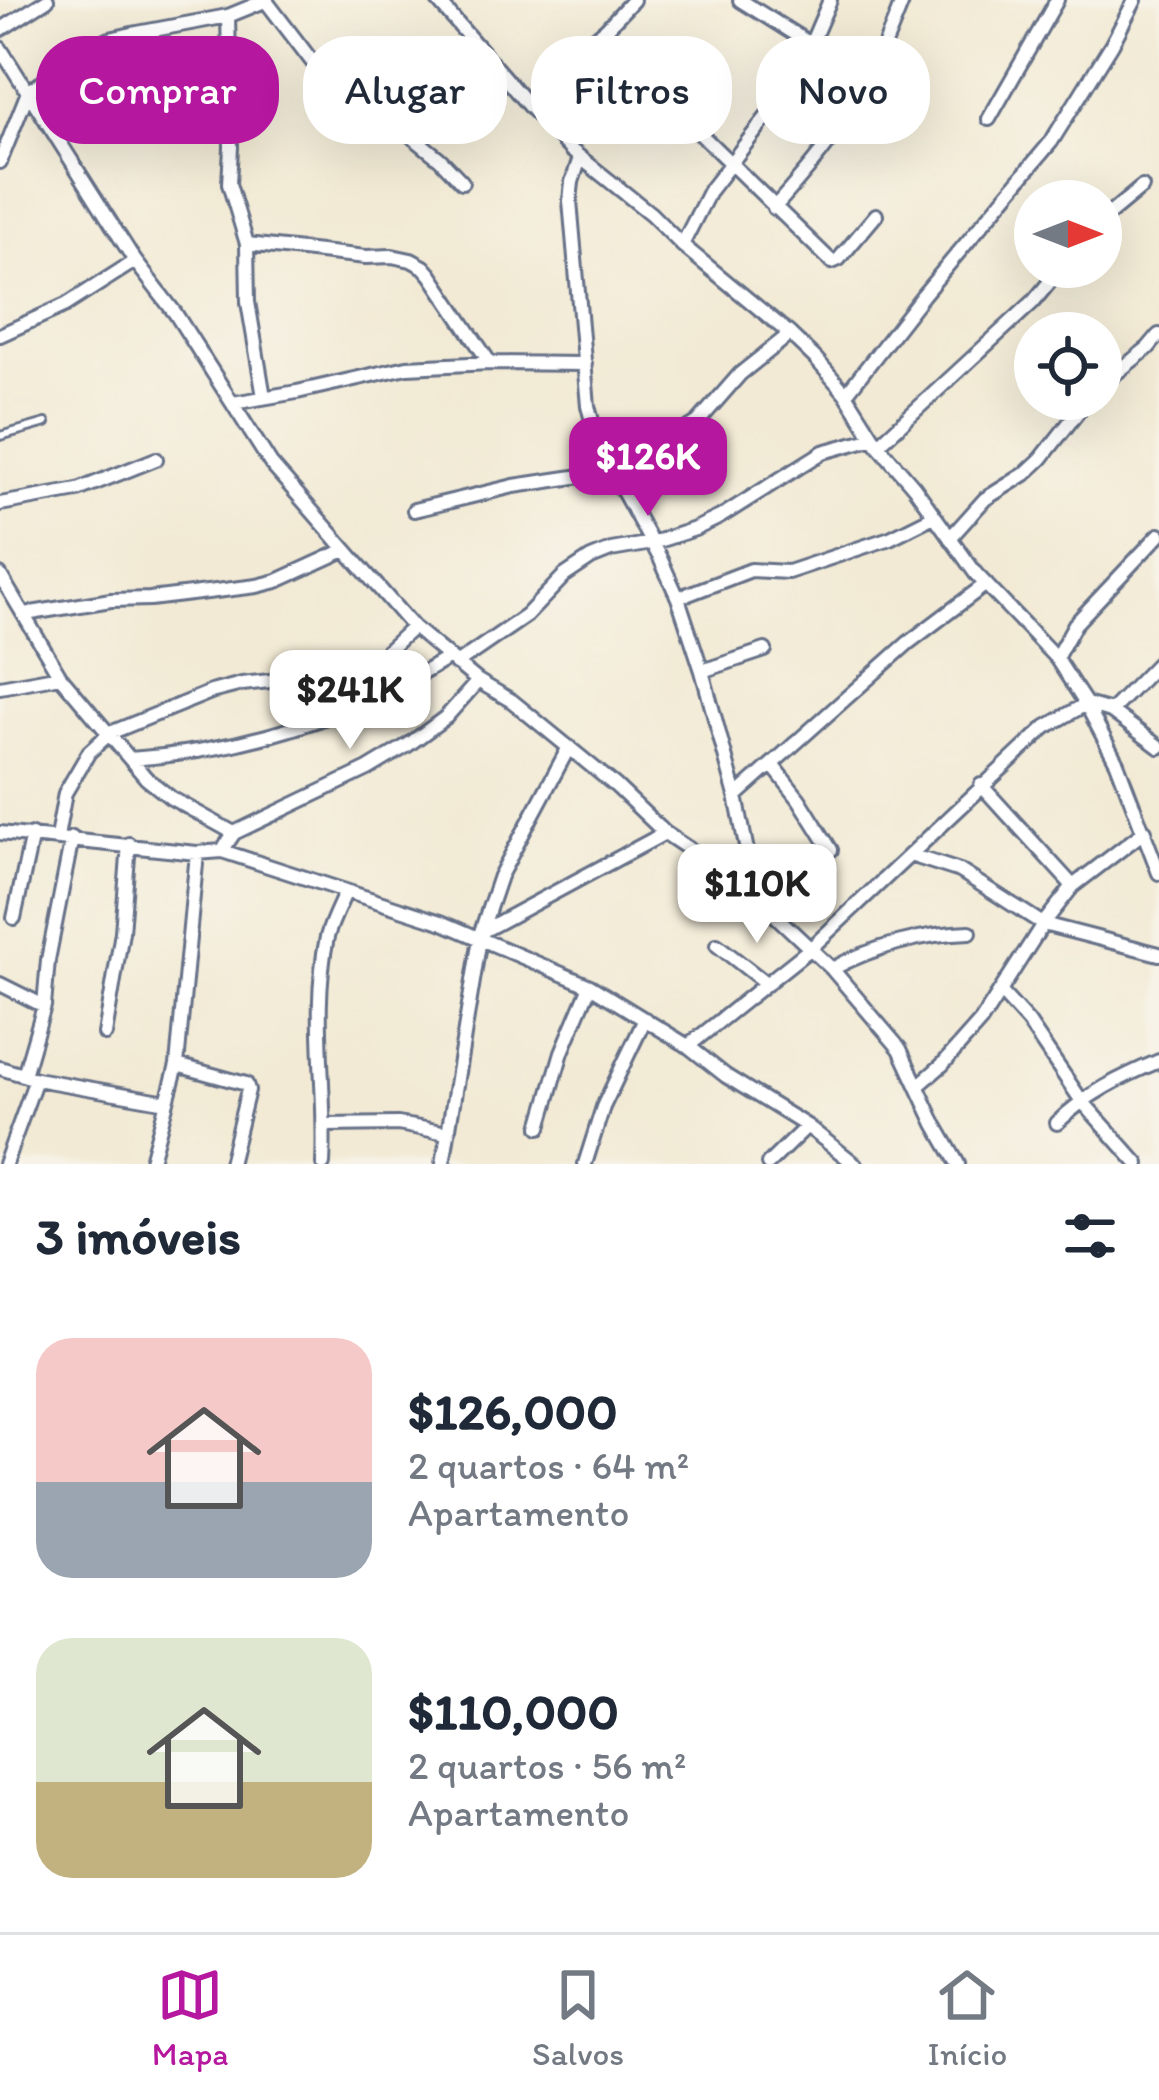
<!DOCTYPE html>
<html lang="pt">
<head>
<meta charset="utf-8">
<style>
	body { margin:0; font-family:Itim,sans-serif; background:#f6f6f7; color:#1f2937; height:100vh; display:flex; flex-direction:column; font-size:45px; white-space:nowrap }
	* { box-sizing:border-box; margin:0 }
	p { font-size:39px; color:#747a83 }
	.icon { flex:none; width:66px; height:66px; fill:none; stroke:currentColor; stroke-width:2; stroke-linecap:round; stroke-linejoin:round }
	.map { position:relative; height:1164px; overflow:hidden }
	.panel { display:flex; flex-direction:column; background:#fff; flex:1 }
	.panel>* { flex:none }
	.guide { position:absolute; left:36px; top:36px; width:1089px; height:108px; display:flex; gap:24px }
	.needle { width:78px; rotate:90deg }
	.controls { position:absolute; left:1014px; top:180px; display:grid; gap:24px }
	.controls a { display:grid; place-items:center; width:108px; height:108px; border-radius:50%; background:#fff; box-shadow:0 12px 48px #0002; font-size:60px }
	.price { position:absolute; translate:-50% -102px; padding:0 27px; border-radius:24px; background:#fff; color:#222; font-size:39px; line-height:78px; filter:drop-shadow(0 3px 6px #0008) }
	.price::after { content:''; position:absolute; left:50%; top:72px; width:36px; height:27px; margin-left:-18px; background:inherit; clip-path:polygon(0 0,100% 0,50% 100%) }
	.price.selected { background:#b5179e; color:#fff }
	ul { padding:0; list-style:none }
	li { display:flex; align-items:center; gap:36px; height:300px; padding:0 36px }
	li span { display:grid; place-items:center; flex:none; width:336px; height:240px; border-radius:36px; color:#555 }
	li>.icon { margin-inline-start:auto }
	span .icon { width:144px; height:144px; fill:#fffc; stroke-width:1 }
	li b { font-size:51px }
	h2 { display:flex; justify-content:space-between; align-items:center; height:144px; padding:0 36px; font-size:51px }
	.chip { padding:0 42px; border-radius:48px; background:#fff; box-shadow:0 12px 48px #0002; font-size:42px; line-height:108px }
	.chip.selected { background:#b5179e; color:#fff }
	.menu { display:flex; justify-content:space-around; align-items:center; height:168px; border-top:3px solid #e0e1e3; background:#fff; font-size:33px; color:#747a83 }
	.menu a { display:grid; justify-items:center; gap:6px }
	.menu .selected { color:#b5179e }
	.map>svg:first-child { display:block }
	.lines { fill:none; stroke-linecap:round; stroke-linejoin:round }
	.lane-casing { stroke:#667087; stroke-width:12 }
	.street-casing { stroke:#667087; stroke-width:18 }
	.lane { stroke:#fff; stroke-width:6 }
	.street { stroke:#fff; stroke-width:12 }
</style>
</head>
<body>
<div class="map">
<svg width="1159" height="1164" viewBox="0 0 1159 1164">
	<rect width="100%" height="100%" fill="#f7f3e8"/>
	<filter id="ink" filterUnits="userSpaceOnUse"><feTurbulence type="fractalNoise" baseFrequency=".00833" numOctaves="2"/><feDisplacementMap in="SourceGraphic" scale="24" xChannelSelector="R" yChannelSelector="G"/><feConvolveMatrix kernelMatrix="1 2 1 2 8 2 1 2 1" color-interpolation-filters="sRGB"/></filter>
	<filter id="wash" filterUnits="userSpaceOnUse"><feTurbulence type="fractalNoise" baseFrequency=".004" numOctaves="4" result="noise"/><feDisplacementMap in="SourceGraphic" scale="48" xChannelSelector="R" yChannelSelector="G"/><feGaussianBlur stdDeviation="2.7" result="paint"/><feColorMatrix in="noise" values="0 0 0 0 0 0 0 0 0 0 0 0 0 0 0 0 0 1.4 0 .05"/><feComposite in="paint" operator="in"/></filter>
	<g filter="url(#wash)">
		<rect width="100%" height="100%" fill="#f2ead4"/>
	</g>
	<g filter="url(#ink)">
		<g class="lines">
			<defs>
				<path id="lane" d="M0,436l46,-13"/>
				<path id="street" d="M437,0l92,106 42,44 80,64 31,31 108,89 26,25 30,35 32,51 36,42 62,87 80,84 30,46 25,7 48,36
					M740,0l72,45
					M266,1l64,84 19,16 60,33 31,25 22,23
					M228,16l3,131 -2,37 18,60 1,58 16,95
					M0,30l47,-30
					M0,48l135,213 40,52 96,151 142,163 65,54 34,20 104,85 49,47 79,53 88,83 68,80 35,75 23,40
					M529,106l23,-33 54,-44 27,-29
					M685,119l147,143 7,-3 37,-44
					M989,119l68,-119
					M580,158l-8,24 -2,19 18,205 7,26 15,36 50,90 18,40 24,73 34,125 13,65 2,12 -7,13
					M0,162l28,-70 61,-43 21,-10 22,-5 96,-18 39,-16
					M774,208c31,-35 63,-72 86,-113 18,-30 30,-63 43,-95
					M1101,221l41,-34
					M247,244l119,13 26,-1 19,4 13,7 7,8 59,88
					M682,245l28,-55 86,-111 34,-79
					M0,335l66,-30 69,-44
					M1101,385l47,-37 11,-13
					M846,394l77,-99 128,-153 61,-98 23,-44
					M233,403l64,-11 110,-25 83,-4 95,1
					M878,445l155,-143 29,-35
					M0,504l78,-14 78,-31
					M414,510l100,-24 67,-10 29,-8 53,-23 35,-23 42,-48 50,-40
					M950,538l35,-39 40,-25 16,-15 47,-60
					M0,575l60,101 86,102 25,20 63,35 -12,18
					M678,598l73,-28 37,2 102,-34 44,-22
					M25,614l86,-14 39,-1 107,-13 20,-5 68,-31
					M1056,658l19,-34 84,-89
					M456,664l70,-48 38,-40 27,-18 20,-8 41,-7 43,-14 25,-12 103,-65 51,-14
					M702,671l63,-21
					M0,687l60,-11
					M1111,711l48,-49
					M130,759c112,-8 223,-42 318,-101
					M773,766l26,33 32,51
					M981,785l92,101
					M736,796l172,-153 78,-59
					M0,833l197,20 25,-2 219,71 149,64 98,60 38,30 81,50 48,38
					M234,833l134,-64 40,-24 38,-28 32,-36
					M57,837l8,-44 24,-41 21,-19 101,-41 31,-8 65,-7 63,-15 14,-8 29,-27
					M910,855l50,16 83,53 116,30
					M14,918l18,-83
					M481,932l19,-56 69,-129
					M717,945l50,39
					M832,969c40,-22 93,-36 138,-37
					M0,984l44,22
					M1000,991l28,31 53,78 57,64
					M105,1034l17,-102 7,-88
					M688,1046l123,-98 235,-221 40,-23 31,59 42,110
					M177,1065l69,19 2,6 -18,74
					M0,1068l36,11 131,23
					M24,1075l20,-69 4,-46 24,-122
					M919,1085l23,-20 39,-44 62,-97 30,-38 72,-55
					M1057,1123c29,-29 64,-46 102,-62
					M325,1125l73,-1 49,9
					M540,1127l22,-75 28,-66
					M5,1164l31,-85
					M150,1164l27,-99 20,-212
					M323,1164c4,-76 -12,-152 4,-227 4,-15 12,-30 18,-44
					M443,1164l38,-232 184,-99
					M585,1164l18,-57 42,-88
					M768,1164l39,-38"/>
			</defs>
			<use href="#lane" class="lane-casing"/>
			<use href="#street" class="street-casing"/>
			<use href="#lane" class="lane"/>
			<use href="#street" class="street"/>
		</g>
	</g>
</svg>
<div class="controls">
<a><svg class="needle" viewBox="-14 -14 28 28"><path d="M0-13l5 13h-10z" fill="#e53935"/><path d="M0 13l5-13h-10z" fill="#747a83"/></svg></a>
<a><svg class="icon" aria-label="locate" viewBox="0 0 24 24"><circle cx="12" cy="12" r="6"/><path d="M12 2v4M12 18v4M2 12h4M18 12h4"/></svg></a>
</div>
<b class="price selected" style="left:648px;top:519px">$126K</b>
<b class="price" style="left:350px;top:752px">$241K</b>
<b class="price" style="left:757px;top:946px">$110K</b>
<div class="guide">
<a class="chip selected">Comprar</a>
<a class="chip">Alugar</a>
<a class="chip">Filtros</a>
<a class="chip">Novo</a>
</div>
</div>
<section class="panel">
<h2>3 imóveis<svg class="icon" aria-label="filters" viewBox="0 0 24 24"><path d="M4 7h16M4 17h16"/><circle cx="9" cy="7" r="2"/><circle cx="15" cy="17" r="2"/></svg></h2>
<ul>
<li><span style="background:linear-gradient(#f6c9c9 60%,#9aa5b1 0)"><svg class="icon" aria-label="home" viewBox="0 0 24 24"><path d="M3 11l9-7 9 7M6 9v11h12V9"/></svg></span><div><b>$126,000</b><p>2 quartos · 64 m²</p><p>Apartamento</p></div></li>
<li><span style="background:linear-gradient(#dfe7d0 60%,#c2b280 0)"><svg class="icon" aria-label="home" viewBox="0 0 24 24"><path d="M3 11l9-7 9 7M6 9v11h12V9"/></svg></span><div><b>$110,000</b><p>2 quartos · 56 m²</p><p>Apartamento</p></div></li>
</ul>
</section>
<nav class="menu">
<a class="selected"><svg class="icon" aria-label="map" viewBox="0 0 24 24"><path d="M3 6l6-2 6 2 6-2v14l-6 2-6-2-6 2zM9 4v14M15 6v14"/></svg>Mapa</a>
<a><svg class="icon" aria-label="saved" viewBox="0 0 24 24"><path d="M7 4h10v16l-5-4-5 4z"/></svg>Salvos</a>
<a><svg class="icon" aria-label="home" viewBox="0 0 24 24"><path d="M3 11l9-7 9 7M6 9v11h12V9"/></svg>Início</a>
</nav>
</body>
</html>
